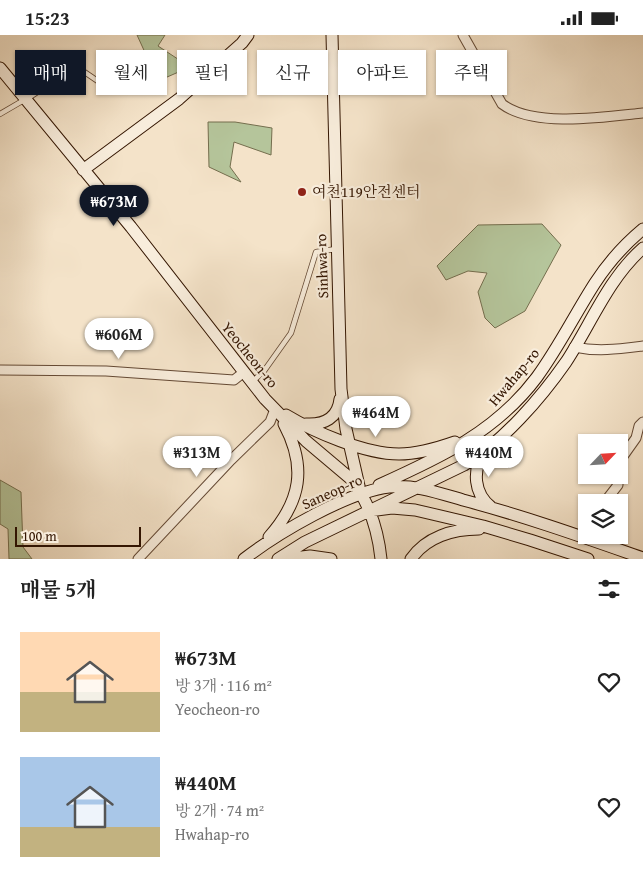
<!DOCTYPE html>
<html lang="ko">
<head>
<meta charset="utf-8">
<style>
	body { margin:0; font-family:"Gentium Book Plus","Noto Serif KR",serif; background:#f2f2f2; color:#222; height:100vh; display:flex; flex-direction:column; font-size:19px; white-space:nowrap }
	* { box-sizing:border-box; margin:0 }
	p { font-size:16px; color:#767676 }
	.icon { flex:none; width:28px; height:28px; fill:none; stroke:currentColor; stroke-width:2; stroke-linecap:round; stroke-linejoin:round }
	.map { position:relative; height:524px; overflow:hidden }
	.panel { display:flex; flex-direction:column; background:#fff; flex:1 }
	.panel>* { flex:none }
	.guide { position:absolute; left:15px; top:15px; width:614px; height:45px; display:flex; gap:10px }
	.needle { width:32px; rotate:65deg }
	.controls { position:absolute; left:578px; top:399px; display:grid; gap:10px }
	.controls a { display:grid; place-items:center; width:50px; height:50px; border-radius:0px; background:#fff; box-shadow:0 1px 4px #0004; font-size:25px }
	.scale { position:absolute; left:15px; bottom:12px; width:126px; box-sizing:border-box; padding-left:5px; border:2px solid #341602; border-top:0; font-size:14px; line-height:18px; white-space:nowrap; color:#341602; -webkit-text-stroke:4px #f8eddc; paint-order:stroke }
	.price { position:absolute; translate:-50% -42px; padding:0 11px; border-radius:18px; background:#fff; color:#222; font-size:16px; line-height:32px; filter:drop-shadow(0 1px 2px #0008) }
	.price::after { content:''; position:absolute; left:50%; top:30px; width:15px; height:11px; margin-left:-8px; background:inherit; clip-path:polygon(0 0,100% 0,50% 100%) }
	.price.selected { background:#111827; color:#fff }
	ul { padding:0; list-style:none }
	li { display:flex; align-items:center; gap:15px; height:125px; padding:0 20px }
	li span { display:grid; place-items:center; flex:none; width:140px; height:100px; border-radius:0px; color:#555 }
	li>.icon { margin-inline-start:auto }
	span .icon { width:60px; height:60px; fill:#fffc; stroke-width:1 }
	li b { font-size:21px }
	h2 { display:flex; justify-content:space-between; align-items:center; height:60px; padding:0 20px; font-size:21px }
	.tag { padding:0 18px; border-radius:0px; background:#fff; box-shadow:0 1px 4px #0004; font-size:18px; line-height:45px }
	.tag.selected { background:#111827; color:#fff }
	.status { display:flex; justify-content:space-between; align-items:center; height:35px; padding:0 25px; background:#fff; direction:ltr }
	.status svg { height:14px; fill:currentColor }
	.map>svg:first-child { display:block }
	.green { fill:#b5c59b; stroke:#746e4e }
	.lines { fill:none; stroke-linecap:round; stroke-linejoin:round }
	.service-casing { stroke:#644934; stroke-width:6 }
	.minor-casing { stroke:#644934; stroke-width:11 }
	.secondary-casing { stroke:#341602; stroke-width:13 }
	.service { stroke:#f8eddc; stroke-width:4.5 }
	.minor { stroke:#f8eddc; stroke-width:9 }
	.secondary { stroke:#f8eddc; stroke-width:11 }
	.poi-dot { fill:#8f2418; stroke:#f8eddc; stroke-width:2 }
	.labels { text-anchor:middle; stroke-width:4.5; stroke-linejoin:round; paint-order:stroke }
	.poi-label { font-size:15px; fill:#341602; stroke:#f8eddc; text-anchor:start }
	.street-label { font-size:15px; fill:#341602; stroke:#f8eddc }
</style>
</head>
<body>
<div class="status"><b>15:23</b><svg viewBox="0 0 49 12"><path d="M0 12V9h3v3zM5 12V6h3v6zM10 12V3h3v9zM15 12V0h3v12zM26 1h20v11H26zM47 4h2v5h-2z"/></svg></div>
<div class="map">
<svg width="643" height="524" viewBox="0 0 643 524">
	<rect width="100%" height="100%" fill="#f4e3c9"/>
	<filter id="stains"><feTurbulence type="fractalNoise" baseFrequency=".004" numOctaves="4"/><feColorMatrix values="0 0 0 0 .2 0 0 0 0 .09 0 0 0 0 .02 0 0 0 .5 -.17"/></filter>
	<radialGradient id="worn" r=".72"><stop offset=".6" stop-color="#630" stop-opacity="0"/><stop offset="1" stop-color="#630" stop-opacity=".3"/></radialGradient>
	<path class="green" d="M137,0h28l-7,11 32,21 -32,14z
		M208,87h27l37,6 -1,27 -37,-13 -4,25 11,15 -32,-15z
		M542,189l19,21 -36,66 -30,17 -10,-10 -7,-26 9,-19 -19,-2 -22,9 -9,-14 41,-41z
		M0,445l21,12 2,55 9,12h-23l-1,-30 -8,-5z"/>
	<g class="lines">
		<defs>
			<path id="service" d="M27,64l33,-22 23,-6 22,15
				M0,79l24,-14
				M252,347l12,-11 27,-38 25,-81 20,-3"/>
			<path id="minor" d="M463,0l39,69c32,24 103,13 141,9
				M574,312c24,5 45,2 69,-1
				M0,335l106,1 128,9 10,-8
				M619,427l17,-24 3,-12 4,-4
				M604,468l14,-18v-10
				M138,524l93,-99 39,-38 5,-13"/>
			<path id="secondary" d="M332,0l9,354 5,40 13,57
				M0,33l131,159 134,172 41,42 45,38c18,23 27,51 30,80
				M83,135l96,-71 63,-56 6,-8
				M286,380c28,17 79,39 113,39 18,0 39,-6 56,-12
				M306,389c18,1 32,-6 34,-25
				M484,418c-12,17 -10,41 7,54
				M379,450c60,-27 117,-53 158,-108 22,-30 38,-63 58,-94 13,-20 30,-39 48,-54
				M369,476l95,-46c38,-22 77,-67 102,-103 25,-38 42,-83 77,-114
				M269,502c32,-36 38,-70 15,-113
				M244,524c34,-26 103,-67 145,-72 25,-3 50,6 74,13 61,16 120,37 180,58
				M278,524l27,-17 64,-31 23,-3 23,2 68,16 47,14 58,19
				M286,524l24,-3 21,3
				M411,524c15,-22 42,-30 68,-30"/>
		</defs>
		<use href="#service" class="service-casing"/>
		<use href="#minor" class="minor-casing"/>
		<use href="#secondary" class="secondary-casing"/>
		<use href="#service" class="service"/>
		<use href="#minor" class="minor"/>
		<use href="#secondary" class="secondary"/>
	</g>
	<circle class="poi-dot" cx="302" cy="157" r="5"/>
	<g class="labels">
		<g class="poi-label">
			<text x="312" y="162">여천119안전센터</text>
		</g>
		<g class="street-label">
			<text transform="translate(322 231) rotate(-92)" y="5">Sinhwa-ro</text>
			<text transform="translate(250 320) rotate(51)" y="5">Yeocheon-ro</text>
			<text transform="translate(514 342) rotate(-50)" y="5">Hwahap-ro</text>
			<text transform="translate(332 457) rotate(-24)" y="5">Saneop-ro</text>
		</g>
	</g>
	<rect width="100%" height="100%" filter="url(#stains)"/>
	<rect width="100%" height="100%" fill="url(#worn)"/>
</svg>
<div class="controls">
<a><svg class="needle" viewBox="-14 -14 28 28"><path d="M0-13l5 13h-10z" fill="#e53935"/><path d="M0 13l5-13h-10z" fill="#767676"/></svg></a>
<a><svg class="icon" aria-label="layers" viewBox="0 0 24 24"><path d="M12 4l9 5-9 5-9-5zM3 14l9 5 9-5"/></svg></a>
</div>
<div class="scale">100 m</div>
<b class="price selected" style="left:114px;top:192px">₩673M</b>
<b class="price" style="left:119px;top:325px">₩606M</b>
<b class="price" style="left:376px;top:403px">₩464M</b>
<b class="price" style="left:197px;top:443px">₩313M</b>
<b class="price" style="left:489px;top:443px">₩440M</b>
<div class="guide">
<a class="tag selected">매매</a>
<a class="tag">월세</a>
<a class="tag">필터</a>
<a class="tag">신규</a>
<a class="tag">아파트</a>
<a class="tag">주택</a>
</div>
</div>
<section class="panel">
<h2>매물 5개<svg class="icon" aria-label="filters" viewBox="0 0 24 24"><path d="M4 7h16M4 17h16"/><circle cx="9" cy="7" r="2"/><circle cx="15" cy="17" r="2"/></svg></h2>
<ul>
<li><span style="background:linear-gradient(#ffd9b3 60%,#c2b280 0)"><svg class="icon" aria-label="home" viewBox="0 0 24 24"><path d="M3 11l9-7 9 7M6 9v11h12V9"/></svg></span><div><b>₩673M</b><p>방 3개 · 116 m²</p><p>Yeocheon-ro</p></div><svg class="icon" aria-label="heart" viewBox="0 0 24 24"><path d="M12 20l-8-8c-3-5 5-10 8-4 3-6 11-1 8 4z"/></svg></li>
<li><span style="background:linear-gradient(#a9c7e8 70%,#c2b280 0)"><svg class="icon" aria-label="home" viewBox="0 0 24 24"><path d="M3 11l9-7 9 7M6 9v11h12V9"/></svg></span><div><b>₩440M</b><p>방 2개 · 74 m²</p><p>Hwahap-ro</p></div><svg class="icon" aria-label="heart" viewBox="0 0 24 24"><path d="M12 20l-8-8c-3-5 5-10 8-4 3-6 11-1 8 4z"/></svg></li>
</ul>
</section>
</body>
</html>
